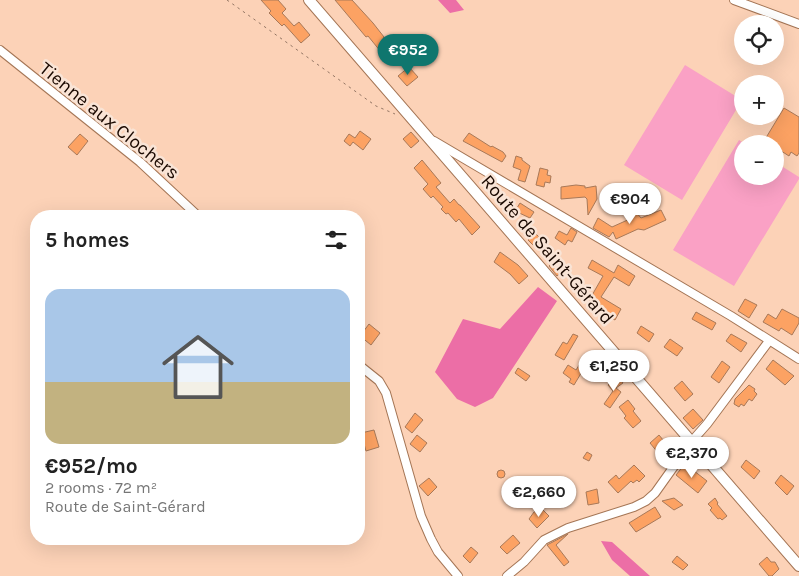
<!DOCTYPE html>
<html lang="en">
<head>
<meta charset="utf-8">
<style>
	body { margin:0; font-family:Karla,sans-serif; background:#f6f6f6; color:#222; height:100vh; display:flex; flex-direction:column; font-size:19px; white-space:nowrap }
	* { box-sizing:border-box; margin:0 }
	p { font-size:16px; color:#767676 }
	.icon { flex:none; width:28px; height:28px; fill:none; stroke:currentColor; stroke-width:2; stroke-linecap:round; stroke-linejoin:round }
	.map { position:relative; flex:1; overflow:hidden }
	.panel { position:absolute; left:30px; top:210px; width:335px; height:335px; display:flex; flex-direction:column; background:#fff; border-radius:20px; box-shadow:0 5px 20px #0002 }
	.panel>* { flex:none }
	.tools { position:absolute; left:734px; top:15px; display:grid; gap:10px }
	.tools a { display:grid; place-items:center; width:50px; height:50px; border-radius:50%; background:#fff; box-shadow:0 5px 20px #0002; font-size:25px }
	.price { position:absolute; translate:-50% -42px; padding:0 11px; border-radius:18px; background:#fff; color:#222; font-size:16px; line-height:32px; filter:drop-shadow(0 1px 2px #0008) }
	.price::after { content:''; position:absolute; left:50%; top:30px; width:15px; height:11px; margin-left:-8px; background:inherit; clip-path:polygon(0 0,100% 0,50% 100%) }
	.price.selected { background:#0f766e; color:#fff }
	ul { padding:0; list-style:none }
	li { display:grid; align-content:center; gap:10px; height:265px; padding:0 15px }
	li span { display:grid; place-items:center; height:155px; border-radius:15px; color:#555 }
	li>.icon { margin-inline-start:auto }
	span .icon { width:90px; height:90px; fill:#fffc; stroke-width:1 }
	li b { font-size:21px }
	h2 { display:flex; justify-content:space-between; align-items:center; height:60px; padding:0 15px; font-size:21px }
	.map>svg:first-child { display:block }
	.green { fill:#faa1c5 }
	.forest { fill:#ec6ea6 }
	.building { fill:#fca263; stroke:#a87959 }
	.lines { fill:none; stroke-linecap:round; stroke-linejoin:round }
	.minor-casing { stroke:#a47555; stroke-width:10 }
	.secondary-casing { stroke:#a47555; stroke-width:12 }
	.path { stroke:#937563; stroke-width:1; stroke-dasharray:2.5 4; stroke-linecap:butt }
	.minor { stroke:#fff; stroke-width:8 }
	.secondary { stroke:#fff; stroke-width:10 }
	.labels { text-anchor:middle; stroke-width:5; stroke-linejoin:round; paint-order:stroke }
	.street-label { font-size:19px; fill:#1a0901; stroke:#f9e4d6 }
</style>
</head>
<body>
<div class="map">
<svg width="799" height="576" viewBox="0 0 799 576">
	<rect width="100%" height="100%" fill="#fcd2b7"/>
	<path class="green" d="M685,65l57,35 -60,100 -58,-35z
		M739,140l6,4h-3v32h33v-14l24,15v2l-65,107 -61,-36z"/>
	<path class="forest" d="M438,0h18l8,10 -14,3z
		M538,287l19,14 -64,97 -18,9 -18,-8 -22,-27 28,-53 37,10z
		M601,541l11,1 38,34h-20l-18,-16z"/>
	<path class="building" d="M261,0h17l8,9 -4,4 12,13 5,-4 11,13 -9,8 -17,-19 -2,2 -13,-13 2,-2z
		M335,0h17l21,23 11,14 -1,1 16,17 -9,8 -22,-27 -2,1z
		M409,67l9,10 -11,9 -9,-10z
		M784,108l15,9v36l-2,3 -6,-4 -2,4 -14,-9v-3h-6l-5,-3z
		M360,131l11,8 -8,11 -10,-8 -3,4 -6,-5 5,-7 6,4z
		M411,132l8,9 -8,7 -8,-9z
		M469,133l22,14 1,-1 11,6 3,4 -4,6 -39,-21z
		M80,134l8,7 -11,14 -9,-8z
		M516,156l6,2v2l8,6 -5,16 -7,-2 3,-10 -8,-3z
		M422,160l19,23 -5,4 14,16 4,-4 5,6h1l20,22 -8,8 -13,-16 -3,3 -8,-9 -2,1 -5,-5 2,-2 -10,-11 -2,2 -8,-9 5,-5 -14,-16z
		M540,168l8,2 -1,5 4,1 -1,7 -5,-1 -1,5 -8,-2z
		M576,185l9,1v2l11,-2 1,13 -9,16 -1,-16 -2,-2 -24,2v-12z
		M520,203l14,9 -4,6 -15,-7z
		M661,210l5,10 -22,10 -6,-1 -22,10 -3,-7 -4,5 -16,-9 5,-10 14,9 20,-9 -1,-3 5,-3 5,6z
		M571,228l6,4 -5,10 -4,-2 -3,5 -10,-7 4,-7 8,4z
		M535,233l10,10 -7,7 -10,-10z
		M500,252l18,13 10,11 -9,8 -9,-10 -16,-12z
		M556,260l8,10 -7,6 -8,-10z
		M592,260l22,13 4,-8 17,11 -6,10 -15,-9 -13,20 20,12 -6,11 -28,-16 16,-28 -15,-8z
		M745,299l12,6 -8,13 -11,-7z
		M782,309l17,9v5l-7,12 -11,-7 -2,3 -16,-9 5,-8 8,5z
		M696,312l20,11 -4,7 -20,-11z
		M369,324l11,9 -9,12 -11,-9z
		M641,326l13,8 -5,8 -12,-9z
		M573,334l5,2 -14,24 -9,-5 8,-13 4,2z
		M731,334l16,9 -6,9 -15,-11z
		M670,339l13,9 -6,8 -13,-9z
		M608,356l11,13 -7,7 -12,-13z
		M773,360l21,16 -9,9 -19,-16z
		M722,361l8,6 -11,16 -8,-6z
		M581,362l5,3 -12,20 -5,-3 2,-3 -8,-6 5,-8 8,5z
		M518,368l12,8 -4,5 -11,-8z
		M618,376l5,7 -7,5 5,4 -11,16 -6,-4 9,-13 -5,-6z
		M682,381l11,13 -8,7 -11,-13z
		M749,385l6,4 -1,2 3,3 -5,7 -3,-2 -5,7 -3,-2 -2,3 -5,-3 1,-5z
		M628,400l7,9 -2,2 8,10 -8,7 -9,-10 2,-2 -7,-9z
		M693,409l10,11 -10,9 -10,-11z
		M415,413l8,7 -11,13 -7,-6z
		M374,430l5,17 -13,4 -5,-18z
		M417,435l10,8 -7,9 -10,-8z
		M659,435l9,11 -9,8 -9,-11z
		M587,452l5,3 -3,6 -6,-3z
		M746,460l14,11 -6,8 -13,-12z
		M634,465l11,11 -6,6 -2,-2 -4,3 -2,-2 -13,12 -10,-11 8,-7 3,4z
		M684,465l4,3 1,-1 18,14 -9,12 -22,-18z
		M497 474a4 4 0 1 1 8 0a4 4 0 1 1-8 0Z
		M781,475l13,11 -7,9 -12,-12z
		M429,478l8,9 -9,9 -9,-10z
		M597,489l2,14 -11,2 -2,-13z
		M674,498l9,7 -9,5 -12,-9z
		M715,498l3,5 -1,1 10,12 -5,4 -2,-2 -2,1 -8,-9 2,-2 -4,-4z
		M655,507l6,10 -25,15 -7,-9z
		M541,508l8,8 -12,12 -8,-9 5,-7z
		M568,534l-12,11 13,17 -5,4 -17,-21z
		M513,535l7,8 -13,11 -7,-7z
		M471,547l7,6 -8,10 -7,-7z
		M677,556l11,9 -5,5 -11,-8z
		M767,557l4,5h4l4,7 -7,7h-3l-10,-12z"/>
	<g class="lines">
		<defs>
			<path id="minor" d="M734,0l65,24
				M0,50l140,112 58,54
				M434,141l297,175 68,43
				M359,365l20,16 7,12 35,123 10,23 7,13 20,24
				M507,576l17,-14 20,-22 24,-12 66,-21 12,-6 9,-8 37,-52 15,-17 62,-83"/>
			<path id="secondary" d="M309,0l490,566"/>
		</defs>
		<use href="#minor" class="minor-casing"/>
		<use href="#secondary" class="secondary-casing"/>
		<path class="path" d="M227,0l149,106 19,8"/>
		<use href="#minor" class="minor"/>
		<use href="#secondary" class="secondary"/>
	</g>
	<g class="labels">
		<g class="street-label">
			<text transform="translate(110 120) rotate(39)" y="7">Tienne aux Clochers</text>
			<text transform="translate(548 249) rotate(49)" y="7">Route de Saint-Gérard</text>
		</g>
	</g>
</svg>
<div class="tools">
<a><svg class="icon" aria-label="locate" viewBox="0 0 24 24"><circle cx="12" cy="12" r="6"/><path d="M12 2v4M12 18v4M2 12h4M18 12h4"/></svg></a>
<a>+</a>
<a>−</a>
</div>
<b class="price selected" style="left:408px;top:76px">€952</b>
<b class="price" style="left:630px;top:225px">€904</b>
<b class="price" style="left:614px;top:392px">€1,250</b>
<b class="price" style="left:692px;top:479px">€2,370</b>
<b class="price" style="left:539px;top:518px">€2,660</b>
<section class="panel">
<h2>5 homes<svg class="icon" aria-label="filters" viewBox="0 0 24 24"><path d="M4 7h16M4 17h16"/><circle cx="9" cy="7" r="2"/><circle cx="15" cy="17" r="2"/></svg></h2>
<ul>
<li><span style="background:linear-gradient(#a9c7e8 60%,#c2b280 0)"><svg class="icon" aria-label="home" viewBox="0 0 24 24"><path d="M3 11l9-7 9 7M6 9v11h12V9"/></svg></span><div><b>€952/mo</b><p>2 rooms · 72 m²</p><p>Route de Saint-Gérard</p></div></li>
</ul>
</section>
</div>
</body>
</html>
